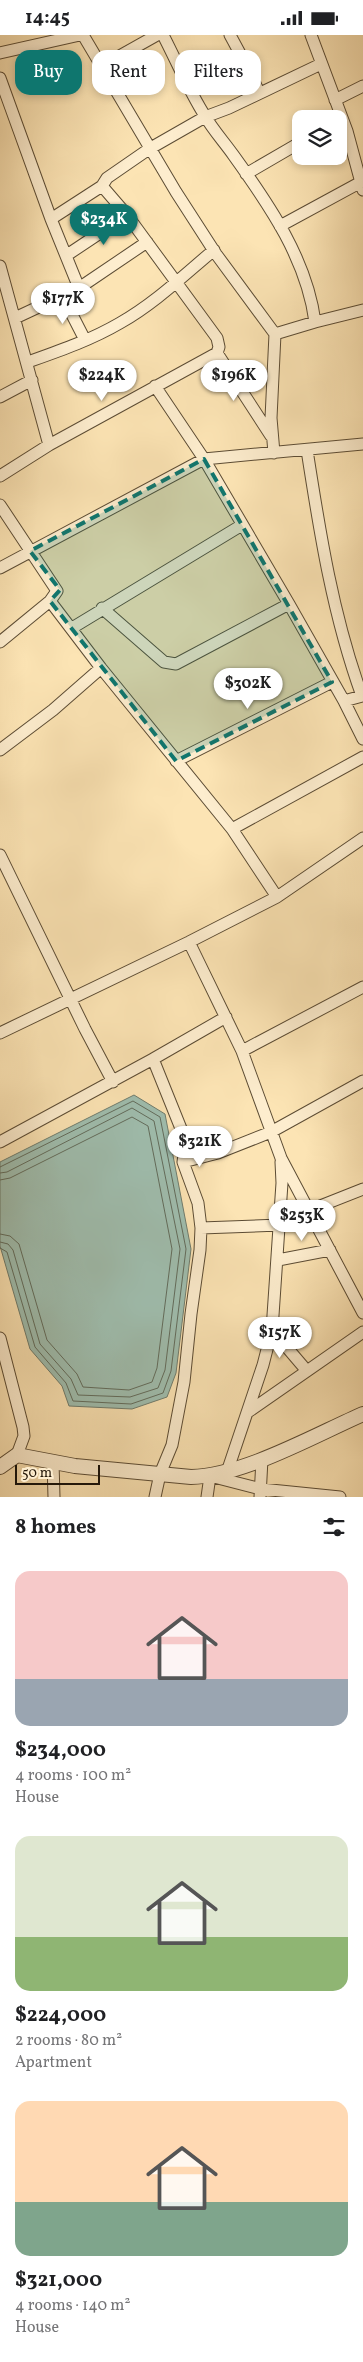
<!DOCTYPE html>
<html lang="en">
<head>
<meta charset="utf-8">
<style>
	body { margin:0; font-family:Vollkorn,serif; background:#f2f2f2; color:#202124; height:100vh; display:flex; flex-direction:column; font-size:19px; white-space:nowrap }
	* { box-sizing:border-box; margin:0 }
	p { font-size:16px; color:#757577 }
	.icon { flex:none; width:28px; height:28px; fill:none; stroke:currentColor; stroke-width:2; stroke-linecap:round; stroke-linejoin:round }
	.map { position:relative; height:1462px; overflow:hidden }
	.sheet { display:flex; flex-direction:column; background:#fff; flex:1 }
	.sheet>* { flex:none }
	.banner { position:absolute; left:15px; top:15px; width:334px; height:45px; display:flex; gap:10px }
	.controls { position:absolute; left:292px; top:75px; display:grid; gap:10px }
	.controls a { display:grid; place-items:center; width:55px; height:55px; border-radius:10px; background:#fff; box-shadow:0 2px 8px #0003; font-size:25px }
	.scale { position:absolute; left:15px; bottom:12px; width:85px; box-sizing:border-box; padding-left:5px; border:2px solid #26190a; border-top:0; font-size:14px; line-height:18px; white-space:nowrap; color:#26190a; -webkit-text-stroke:4px #fdedce; paint-order:stroke }
	.price { position:absolute; translate:-50% -42px; padding:0 11px; border-radius:18px; background:#fff; color:#222; font-size:16px; line-height:32px; filter:drop-shadow(0 1px 2px #0008) }
	.price::after { content:''; position:absolute; left:50%; top:30px; width:15px; height:11px; margin-left:-8px; background:inherit; clip-path:polygon(0 0,100% 0,50% 100%) }
	.price.selected { background:#0f766e; color:#fff }
	ul { padding:0; list-style:none }
	li { display:grid; align-content:center; gap:10px; height:265px; padding:0 15px }
	li span { display:grid; place-items:center; height:155px; border-radius:15px; color:#555 }
	li>.icon { margin-inline-start:auto }
	span .icon { width:90px; height:90px; fill:#fffc; stroke-width:1 }
	li b { font-size:21px }
	h2 { display:flex; justify-content:space-between; align-items:center; height:60px; padding:0 15px; font-size:21px }
	.tag { padding:0 18px; border-radius:15px; background:#fff; box-shadow:0 2px 8px #0003; font-size:18px; line-height:45px }
	.tag.selected { background:#0f766e; color:#fff }
	.status { display:flex; justify-content:space-between; align-items:center; height:35px; padding:0 25px; background:#fff; direction:ltr }
	.status svg { height:14px; fill:currentColor }
	.map>svg:first-child { display:block }
	.water { fill:#9fbeaf; stroke:#6f7c6d }
	.lines { fill:none; stroke-linecap:round; stroke-linejoin:round }
	.shore { stroke:#626c5c; stroke-width:1 }
	.minor-casing { stroke:#5c4c34; stroke-width:13 }
	.tertiary-casing { stroke:#5c4c34; stroke-width:16 }
	.minor { stroke:#fdedce; stroke-width:11 }
	.tertiary { stroke:#fdedce; stroke-width:14 }
	.marked { fill:#0f766e; fill-opacity:0.2; stroke:#0f766e; stroke-width:4; stroke-dasharray:10 6; stroke-linejoin:round }
</style>
</head>
<body>
<div class="status"><b>14:45</b><svg viewBox="0 0 49 12"><path d="M0 12V9h3v3zM5 12V6h3v6zM10 12V3h3v9zM15 12V0h3v12zM26 1h20v11H26zM47 4h2v5h-2z"/></svg></div>
<div class="map">
<svg width="363" height="1462" viewBox="0 0 363 1462">
	<rect width="100%" height="100%" fill="#fce4b4"/>
	<filter id="stains"><feTurbulence type="fractalNoise" baseFrequency=".004" numOctaves="4"/><feColorMatrix values="0 0 0 0 .2 0 0 0 0 .09 0 0 0 0 .02 0 0 0 .5 -.17"/></filter>
	<radialGradient id="worn" r=".72"><stop offset=".6" stop-color="#630" stop-opacity="0"/><stop offset="1" stop-color="#630" stop-opacity=".3"/></radialGradient>
	<path class="water" d="M134,1060l31,19 26,135 -15,124 -9,24 -35,12 -63,-3 -7,-20 -32,-37 -30,-103v-84z"/>
	<g class="lines">
		<path class="shore" d="M0,1132l133,-66 27,16 26,132 -15,122 -8,22 -32,11 -58,-3 -7,-18 -31,-36 -28,-95 -7,-4
			M0,1138l7,-1 125,-64 22,13 26,128 -15,121 -7,18 -28,9 -52,-2 -7,-16 -31,-35 -27,-94 -5,-6 -8,-2
			M0,1145l10,-2 122,-61 16,9 24,123 -15,119 -5,14 -23,8 -46,-3 -6,-13 -30,-34 -28,-96 -9,-8 -10,-2"/>
		<defs>
			<path id="minor" d="M83,0l93,157 40,62 59,80 -4,84 3,35
				M163,0c14,27 26,56 42,81 8,14 20,27 29,40 36,50 73,104 81,166l-40,12
				M230,0l21,39 8,19
				M311,0l36,96 16,59
				M0,18l80,-18
				M100,32l57,-32
				M0,43l51,141
				M335,65l28,-14
				M246,139l55,-32
				M102,151l25,29 90,123 2,9 -2,6 54,83
				M280,191l81,-44
				M67,220l60,-40
				M0,231l49,179
				M79,253l68,-46
				M63,262l22,43
				M15,283l64,-30 -28,-69 51,-33 5,-8 42,-29 56,-32 24,-9 92,-44
				M315,287l48,-12
				M28,327c31,-11 63,-22 92,-39 34,-19 64,-48 94,-73
				M155,351l49,73 85,145 55,97
				M0,362l32,-17
				M307,415c13,84 26,166 55,246l-18,5 19,38
				M0,441l49,-31 168,-92
				M0,470l57,86 -7,10 -50,41
				M0,533l204,-109 159,-15
				M102,573l62,54 12,2 113,-60
				M72,593l170,-103
				M0,715l53,-40 48,-42
				M176,726l156,-79
				M232,794l131,-72
				M0,820l85,174 28,53
				M277,862l86,-59
				M189,907l53,109 39,107 82,155
				M0,998l189,-91 88,-45 -45,-68 -131,-161 -51,-67
				M242,1016l121,-64
				M153,1024l73,-42
				M0,1107l153,-83 33,82 -3,21 15,41 3,25 -1,22 -9,64 -7,68 -12,63 -12,29 -5,23
				M183,1127l35,-9 53,-21 92,-51
				M310,1175l53,-21
				M201,1193l79,-3
				M278,1225l52,-10
				M272,1295l35,41
				M0,1303l23,89 1,9 -7,19
				M248,1377l115,-80
				M53,1427l1,35
				M227,1437l36,-107 9,-35 10,-147 -1,-21
				M207,1462l3,-21 51,13 79,8
				M260,1462l2,-38"/>
			<path id="tertiary" d="M0,1432l17,-12 58,11 116,11c52,-1 124,-42 172,-63"/>
		</defs>
		<use href="#minor" class="minor-casing"/>
		<use href="#tertiary" class="tertiary-casing"/>
		<use href="#minor" class="minor"/>
		<use href="#tertiary" class="tertiary"/>
	</g>
	<path class="marked" d="M204,424l128,223 -156,79 -126,-160 10,-11 -30,-39z"/>
	<rect width="100%" height="100%" filter="url(#stains)"/>
	<rect width="100%" height="100%" fill="url(#worn)"/>
</svg>
<div class="controls">
<a><svg class="icon" aria-label="layers" viewBox="0 0 24 24"><path d="M12 4l9 5-9 5-9-5zM3 14l9 5 9-5"/></svg></a>
</div>
<div class="scale">50 m</div>
<b class="price selected" style="left:104px;top:211px">$234K</b>
<b class="price" style="left:63px;top:290px">$177K</b>
<b class="price" style="left:102px;top:367px">$224K</b>
<b class="price" style="left:234px;top:367px">$196K</b>
<b class="price" style="left:248px;top:675px">$302K</b>
<b class="price" style="left:200px;top:1133px">$321K</b>
<b class="price" style="left:302px;top:1207px">$253K</b>
<b class="price" style="left:280px;top:1324px">$157K</b>
<div class="banner">
<a class="tag selected">Buy</a>
<a class="tag">Rent</a>
<a class="tag">Filters</a>
</div>
</div>
<section class="sheet">
<h2>8 homes<svg class="icon" aria-label="filters" viewBox="0 0 24 24"><path d="M4 7h16M4 17h16"/><circle cx="9" cy="7" r="2"/><circle cx="15" cy="17" r="2"/></svg></h2>
<ul>
<li><span style="background:linear-gradient(#f6c9c9 70%,#9aa5b1 0)"><svg class="icon" aria-label="home" viewBox="0 0 24 24"><path d="M3 11l9-7 9 7M6 9v11h12V9"/></svg></span><div><b>$234,000</b><p>4 rooms · 100 m²</p><p>House</p></div></li>
<li><span style="background:linear-gradient(#dfe7d0 65%,#8fb573 0)"><svg class="icon" aria-label="home" viewBox="0 0 24 24"><path d="M3 11l9-7 9 7M6 9v11h12V9"/></svg></span><div><b>$224,000</b><p>2 rooms · 80 m²</p><p>Apartment</p></div></li>
<li><span style="background:linear-gradient(#ffd9b3 65%,#7fa58c 0)"><svg class="icon" aria-label="home" viewBox="0 0 24 24"><path d="M3 11l9-7 9 7M6 9v11h12V9"/></svg></span><div><b>$321,000</b><p>4 rooms · 140 m²</p><p>House</p></div></li>
</ul>
</section>
</body>
</html>
